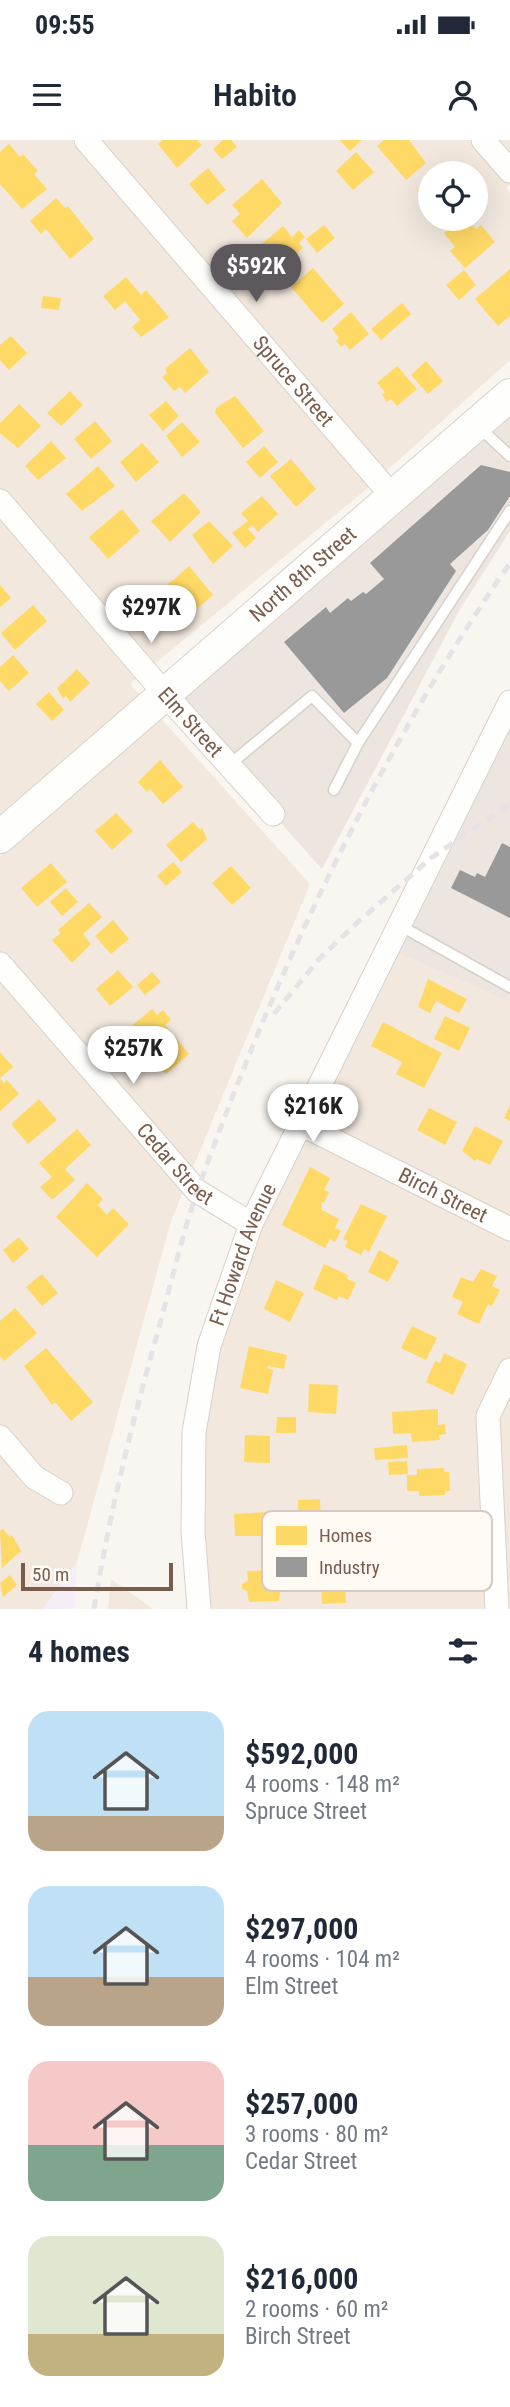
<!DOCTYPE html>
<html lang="en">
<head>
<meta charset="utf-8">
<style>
	body { margin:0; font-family:"Roboto Condensed",sans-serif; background:#f2f2f3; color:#1f2937; height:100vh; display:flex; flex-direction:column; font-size:26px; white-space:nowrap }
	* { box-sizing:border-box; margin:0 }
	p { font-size:23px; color:#747a83 }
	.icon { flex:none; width:38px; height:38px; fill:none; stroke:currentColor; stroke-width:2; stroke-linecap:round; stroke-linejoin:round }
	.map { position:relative; height:1469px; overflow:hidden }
	.sheet { display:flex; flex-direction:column; background:#fff; flex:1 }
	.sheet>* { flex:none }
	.buttons { position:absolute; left:418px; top:21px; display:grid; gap:14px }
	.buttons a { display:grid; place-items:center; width:70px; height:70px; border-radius:50%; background:#fff; box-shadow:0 7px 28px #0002; font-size:35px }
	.scale { position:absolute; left:21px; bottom:18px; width:152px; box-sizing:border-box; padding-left:7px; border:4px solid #7a5c4d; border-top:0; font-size:19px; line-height:24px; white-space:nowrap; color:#7a5c4d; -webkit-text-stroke:5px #fffaf3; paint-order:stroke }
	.price { position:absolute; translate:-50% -60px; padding:0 16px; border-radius:24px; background:#fff; color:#222; font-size:23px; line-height:46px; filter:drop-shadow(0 2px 4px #0008) }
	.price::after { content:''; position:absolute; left:50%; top:42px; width:21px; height:16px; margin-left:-10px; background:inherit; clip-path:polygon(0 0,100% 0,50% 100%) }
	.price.current { background:#5c585b; color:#fff }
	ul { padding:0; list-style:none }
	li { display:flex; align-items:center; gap:21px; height:175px; padding:0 28px }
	li span { display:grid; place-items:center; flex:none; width:196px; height:140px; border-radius:21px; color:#555 }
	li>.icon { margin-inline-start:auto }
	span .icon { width:84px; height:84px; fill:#fffc; stroke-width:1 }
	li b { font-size:30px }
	h2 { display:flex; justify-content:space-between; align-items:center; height:84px; padding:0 28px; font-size:30px }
	.status { display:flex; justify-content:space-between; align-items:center; height:49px; padding:0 35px; background:#fff; direction:ltr }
	.status svg { height:19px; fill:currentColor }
	header { display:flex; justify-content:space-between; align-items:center; height:91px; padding:0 28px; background:#fff; font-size:32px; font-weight:600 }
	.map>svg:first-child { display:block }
	.residential { fill:#f2e8de; fill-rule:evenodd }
	.industrial { fill:#ede5e0 }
	.education { fill:#f6eef6 }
	.homes { fill:#ffd966 }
	.industry { fill:#999 }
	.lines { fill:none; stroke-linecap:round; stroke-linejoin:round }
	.service-casing { stroke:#d7d1cb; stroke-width:13 }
	.minor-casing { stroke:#d7d1cb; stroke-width:25 }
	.secondary-casing { stroke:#d9d2cb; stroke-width:34 }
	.service { stroke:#fefefd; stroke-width:10 }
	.minor { stroke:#fefefd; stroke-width:23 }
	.secondary { stroke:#fefefd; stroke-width:32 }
	.rail { stroke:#e6e3e7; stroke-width:5; stroke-dasharray:10 7; stroke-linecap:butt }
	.labels { text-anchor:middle; stroke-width:7; stroke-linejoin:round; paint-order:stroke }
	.street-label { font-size:21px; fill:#7a5c4d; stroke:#fffaf3 }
	.key { fill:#fffaf3; stroke:#d7cbc1; stroke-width:2 }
	.key-label { font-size:19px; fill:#7a5c4d }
</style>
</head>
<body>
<div class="status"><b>09:55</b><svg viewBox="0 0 49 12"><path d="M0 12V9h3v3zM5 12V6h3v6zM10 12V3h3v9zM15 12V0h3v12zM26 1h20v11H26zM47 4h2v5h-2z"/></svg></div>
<header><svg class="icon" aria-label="menu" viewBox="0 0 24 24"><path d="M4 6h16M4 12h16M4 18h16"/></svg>Habito<svg class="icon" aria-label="person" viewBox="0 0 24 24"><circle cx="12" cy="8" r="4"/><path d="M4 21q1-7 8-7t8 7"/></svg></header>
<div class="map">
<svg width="510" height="1469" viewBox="0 0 510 1469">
	<rect width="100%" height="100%" fill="#f9f5f0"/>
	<path class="residential" d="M0,0h510v45l-4,3 4,5v167l-147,132 -233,192 180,200 -139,337 -94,341 -34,47h-43zM430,33h46v46h-46z
		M386,808l124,54v607h-311l10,-263z
		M111,1439l42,30h-45z"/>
	<path class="industrial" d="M510,255v136l-50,78 -138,260 -157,-175z
		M510,562v300l-124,-54z"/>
	<path class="education" d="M77,1422l-3,47h-31z"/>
	<path class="homes" d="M163,0h34l5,5 -25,23 -19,-24z
		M223,0h8l6,7 -15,12 -9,-10z
		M340,0h22l-12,11z
		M384,0h25l17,23 -20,17 -29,-34z
		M9,4l11,13 3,-3 15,17 -4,3 13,15 -25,20 -22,-25v-32z
		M356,12l18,20 -21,18 -17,-19z
		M208,28l18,22 -19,15 -18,-21z
		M430,38v28l-13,-16z
		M262,39l20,24 -35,35 -15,-17 8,-7 -8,-9z
		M56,58l9,10 3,-2 26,33 -24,20 -24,-30 -5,5 -11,-13z
		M461,79h7l8,10 5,-4 14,17 -30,26 -15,-17 5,-4 -11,-14z
		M324,85l11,13 -18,15 -11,-14z
		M283,86l9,11 7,-7 6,7 -6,6 4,5 -26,23 -20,-23z
		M313,128l31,36 -22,19 -31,-36z
		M510,129v47l-12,10 -23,-27z
		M464,130l12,15 -17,15 -13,-15z
		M126,137l15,18 5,-5 23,27 -28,20 -9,-10 8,-7 -15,-19 -10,9 -12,-14z
		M43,156l18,2 -2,12 -18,-2z
		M402,163l9,11 -30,26 -10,-11z
		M351,172l18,22 -19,16 -5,-6 -4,3 -5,-6 3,-3 -7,-9z
		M11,196l16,17 -18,17 -9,-10v-15z
		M190,208l19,24 -24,21 -5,-6 -6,4 -12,-14 5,-4 -2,-4z
		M426,221l17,20 -15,13 -17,-19z
		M397,226l20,23 -20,17 -6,-7 -4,3 -5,-7 3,-3 -8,-9z
		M70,251l13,14 -22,21 -14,-13z
		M235,256l29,35 -21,17 -28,-35 1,-5z
		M166,261l13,15 -16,15 -14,-16z
		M19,264l22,22 -23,22 -18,-15v-10z
		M95,281l17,20 -21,18 -17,-20z
		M182,282l18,20 -18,15 -16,-21z
		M51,301l15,17 -28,22 -13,-14z
		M142,303l17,19 -23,20 -16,-20z
		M264,306l14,16 -18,16 -14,-16z
		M291,319l25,30 -20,18 -26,-31z
		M98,326l17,20 -33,25 -16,-17z
		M184,353l17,19 -31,30 -19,-21z
		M262,356l16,18 -20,18 -6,-7 -4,4 8,9 -11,10 -13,-15 16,-12 -7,-8z
		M122,369l18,22 -32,28 -19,-22z
		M209,381l24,25 -20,18 -21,-29z
		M189,426l24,29 -35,30 -24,-28z
		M0,445l11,13 -11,9z
		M33,465l14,16 -32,29 -14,-17z
		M13,515l16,18 -20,18 -9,-10v-14z
		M77,529l13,14 -20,19 -4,-6 -3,3 -6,-11z
		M49,552l15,18 -12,11 -16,-17z
		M160,620l23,27 -20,17 -13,-15 -3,3 -9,-10z
		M116,673l17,18 -21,19 -17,-19z
		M193,682l7,8 2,-2 5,11 -26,23 -15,-17z
		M173,722l9,10 -16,14 -9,-10z
		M51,723l16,19 -30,25 -16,-19z
		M231,726l20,22 -19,17 -20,-22z
		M66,748l12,14 -16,14 -12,-14z
		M89,763l13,14 -19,17 8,10 -19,19 -20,-23 9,-7 -3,-3z
		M113,780l16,19 -18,15 -16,-18z
		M118,830l15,17 -23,19 -14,-17z
		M152,832l9,10 -16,13 -8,-10z
		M428,839l39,20 -8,14 -23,-12 -6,12 -12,-6z
		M152,869l5,6 6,-5 8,10 -6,5 24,29 -23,20 -38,-45z
		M445,876l25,12 -11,23 -25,-12z
		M383,882l59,31 -18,35 -28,-14 6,-12 -31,-16z
		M0,912l13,15 -13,11 4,5 3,-3 12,14 -19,17z
		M39,959l18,21 -29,24 -17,-20z
		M510,965v16l-6,-3z
		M429,968l28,14 -12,23 -28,-15z
		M475,986l28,15 -13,24 -13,-6 -2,2 -13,-10z
		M77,989l14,16 -26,24 10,11 -23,20 -12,-13 12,-10 -13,-14z
		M310,1027l20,11 -6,12 5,2 -5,11 -3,-1 1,8 17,9 -4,9 6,3 -6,11 -5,-3 -5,9 -43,-23z
		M87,1043l16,16 -5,6 9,10 6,-7 16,16 -32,33 -41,-40z
		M361,1064l26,12 -18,36 -5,-3 -3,6 -16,-8 3,-6 -5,-2z
		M19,1097l10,12 -16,14 -10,-13z
		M379,1110l20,11 -11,21 -20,-10z
		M324,1124l24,11 -1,4 9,4 -8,17 -9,-4 -2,4 -24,-11z
		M481,1129l16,7 -5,10 8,4 -8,16 -4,-2 -9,20 -22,-10 6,-12 -11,-5 9,-20 12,5z
		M42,1134l16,19 -16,13 -16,-19z
		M276,1140l28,13 -14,29 -26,-13z
		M15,1168l22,25 -33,28 -4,-5v-35z
		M412,1186l25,12 -11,22 -25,-12z
		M249,1206l38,9 -3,14 -16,-3 -1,2 6,2 -5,24 -28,-6z
		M46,1208l47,54 -22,19 -16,-19 -3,3 -28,-39z
		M444,1213l23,11 -14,31 -27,-13 9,-21 5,2z
		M309,1244l29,1 -2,29 -28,-2z
		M438,1269v16l7,-1 1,10 -7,1 1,5 -28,2 -1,-9 -18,1 -1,-22z
		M277,1277h19v16h-20z
		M245,1295l25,1v27l-26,-1z
		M407,1305l1,13 -33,2 -1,-12z
		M407,1321l1,13 -19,1 -1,-13z
		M444,1328v4h5l1,19h-5v4l-26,1v-5h-12v-16h10v-6z
		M320,1359l1,24 -23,1v-24z
		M268,1372l1,15h5v9h-39l-1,-22z
		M3,1389l7,8 2,-2 9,16 -19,17 -2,-37z
		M277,1430l1,15h3l-2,16 -30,1 -2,-11 -5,-2v-5l6,-3 -1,-10z
		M10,1435l7,10 -14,12 -3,-14z
		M345,1438l1,25 -24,1 -1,-25z"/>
	<path class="industry" d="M481,325l29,7v24l-22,34 -38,34 6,7 -69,107 -43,35 -60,-71 42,-35 4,6 18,-15 3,3 12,-9 3,2 18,-15 -14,-16z
		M502,703l8,4v71l-59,-30 9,-18 15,7 2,-4 8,4z"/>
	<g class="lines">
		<defs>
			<path id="service" d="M479,287l31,29
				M358,603l152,-232
				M229,625l83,-69 46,47 -24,47
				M399,785l111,62"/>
			<g id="minor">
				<path id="s1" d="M86,0l307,357"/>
				<path d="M483,0l27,31"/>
				<path id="s2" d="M0,361l165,193 108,120"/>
				<path id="s3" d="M0,824l197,227 54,33"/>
				<path id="s4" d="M299,983l211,106"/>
				<path d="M0,1297l34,40 27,16"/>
				<path id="s5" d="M199,1469l-6,-78 1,-99 15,-86 42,-122 259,-522"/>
				<path d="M497,1469l-9,-193 22,-46"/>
			</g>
			<g id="secondary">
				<path id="s6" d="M0,697l510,-442"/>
			</g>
		</defs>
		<use href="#service" class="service-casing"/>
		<use href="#minor" class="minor-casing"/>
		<use href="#secondary" class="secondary-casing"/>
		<use href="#service" class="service"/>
		<use href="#minor" class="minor"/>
		<use href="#secondary" class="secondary"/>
		<path class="rail" d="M274,874l46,-56 38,-36 73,-64 79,-54
			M94,1469c15,-94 38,-186 64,-278 13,-47 24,-96 40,-142 79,-220 179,-434 312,-626"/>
	</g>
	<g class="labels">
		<g class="street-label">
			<text dy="7" stroke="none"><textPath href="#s1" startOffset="318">Spruce Street</textPath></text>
			<text dy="7" stroke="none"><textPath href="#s6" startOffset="401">North 8th Street</textPath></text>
			<text dy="7" stroke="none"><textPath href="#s2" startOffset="292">Elm Street</textPath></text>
			<text dy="7" stroke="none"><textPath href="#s3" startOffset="266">Cedar Street</textPath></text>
			<text dy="7" stroke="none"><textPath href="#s4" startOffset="161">Birch Street</textPath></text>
			<text dy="7" stroke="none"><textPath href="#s5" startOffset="362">Ft Howard Avenue</textPath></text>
		</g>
	</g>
	<rect x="262" y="1371" width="230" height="80" rx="10" class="key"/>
	<rect x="276" y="1386" width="31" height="19" fill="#ffd966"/>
	<rect x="276" y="1417" width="31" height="20" fill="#999"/>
	<g class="key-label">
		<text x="319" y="1402">Homes</text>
		<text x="319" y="1434">Industry</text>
	</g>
</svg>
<div class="buttons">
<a><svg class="icon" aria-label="locate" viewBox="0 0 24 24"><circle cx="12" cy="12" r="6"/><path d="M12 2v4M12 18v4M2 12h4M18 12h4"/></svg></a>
</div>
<div class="scale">50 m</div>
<b class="price current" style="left:256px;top:164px">$592K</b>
<b class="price" style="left:151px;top:505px">$297K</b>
<b class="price" style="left:133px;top:946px">$257K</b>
<b class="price" style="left:313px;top:1004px">$216K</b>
</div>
<section class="sheet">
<h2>4 homes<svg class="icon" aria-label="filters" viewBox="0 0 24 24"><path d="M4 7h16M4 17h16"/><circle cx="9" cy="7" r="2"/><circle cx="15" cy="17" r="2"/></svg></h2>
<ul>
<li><span style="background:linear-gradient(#bfe0f5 75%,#b9a48a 0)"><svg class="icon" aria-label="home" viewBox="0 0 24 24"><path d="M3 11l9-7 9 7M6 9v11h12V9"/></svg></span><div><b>$592,000</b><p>4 rooms · 148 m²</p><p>Spruce Street</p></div></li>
<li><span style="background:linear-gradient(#bfe0f5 65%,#b9a48a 0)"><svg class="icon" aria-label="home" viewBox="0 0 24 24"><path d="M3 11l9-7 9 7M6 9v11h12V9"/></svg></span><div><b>$297,000</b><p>4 rooms · 104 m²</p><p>Elm Street</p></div></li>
<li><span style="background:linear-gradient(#f6c9c9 60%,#7fa58c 0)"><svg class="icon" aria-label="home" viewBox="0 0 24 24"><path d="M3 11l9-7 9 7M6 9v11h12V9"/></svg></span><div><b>$257,000</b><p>3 rooms · 80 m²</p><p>Cedar Street</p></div></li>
<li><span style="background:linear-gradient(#dfe7d0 70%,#c2b280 0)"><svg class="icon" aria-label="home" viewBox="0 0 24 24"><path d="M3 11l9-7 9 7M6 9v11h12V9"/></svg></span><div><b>$216,000</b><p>2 rooms · 60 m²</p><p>Birch Street</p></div></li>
</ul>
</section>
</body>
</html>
